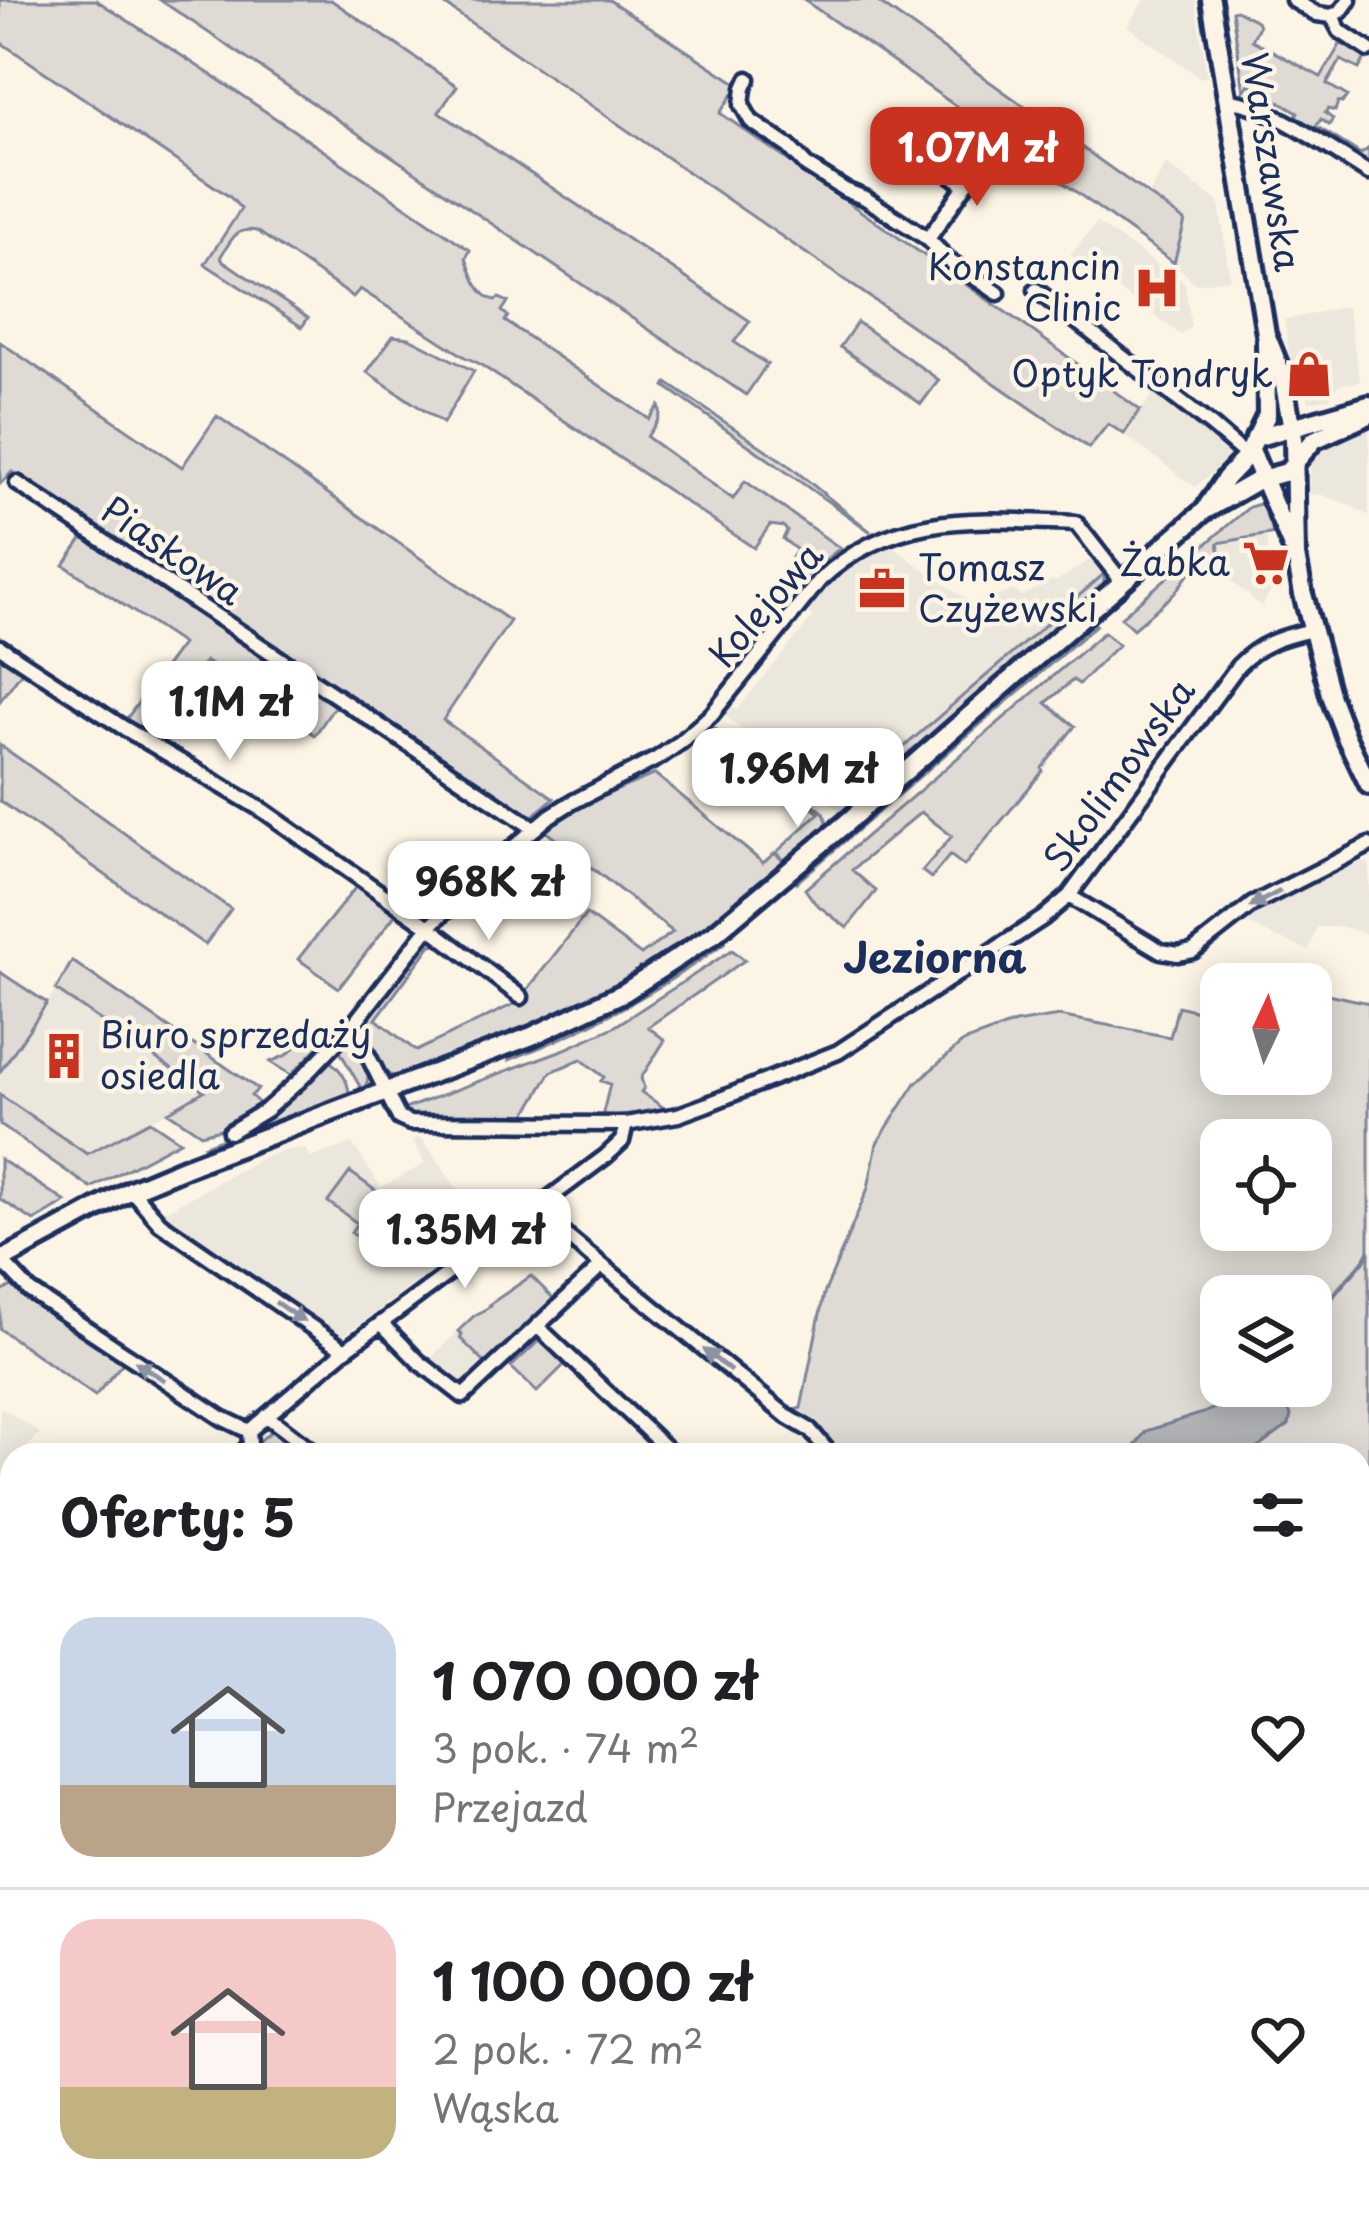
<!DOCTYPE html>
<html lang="pl">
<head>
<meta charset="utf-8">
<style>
	body { margin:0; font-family:"Playpen Sans",sans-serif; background:#f6f6f6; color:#202124; height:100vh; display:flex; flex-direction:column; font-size:45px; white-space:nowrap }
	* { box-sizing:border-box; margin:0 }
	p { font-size:39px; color:#757577 }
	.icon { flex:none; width:66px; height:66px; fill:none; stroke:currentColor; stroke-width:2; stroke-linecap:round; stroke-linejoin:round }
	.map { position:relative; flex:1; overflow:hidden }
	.side { position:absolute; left:0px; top:1443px; width:1371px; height:771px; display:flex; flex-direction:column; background:#fff; border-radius:36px 36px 0 0; box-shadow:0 6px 30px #0003 }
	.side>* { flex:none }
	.needle { width:78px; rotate:4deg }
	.fabs { position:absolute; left:1200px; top:963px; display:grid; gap:24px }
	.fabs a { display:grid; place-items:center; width:132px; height:132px; border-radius:24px; background:#fff; box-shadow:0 6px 30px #0003; font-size:60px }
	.price { position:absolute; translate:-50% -102px; padding:0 27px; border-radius:24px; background:#fff; color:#222; font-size:39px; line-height:78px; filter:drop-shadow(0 3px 6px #0008) }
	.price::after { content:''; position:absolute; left:50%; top:72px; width:36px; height:27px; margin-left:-18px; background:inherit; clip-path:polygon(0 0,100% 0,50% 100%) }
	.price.on { background:#c8321e; color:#fff }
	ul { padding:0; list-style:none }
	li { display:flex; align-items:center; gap:36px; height:300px; padding:0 60px }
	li+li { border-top:3px solid #e0e0e0 }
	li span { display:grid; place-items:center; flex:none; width:336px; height:240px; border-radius:36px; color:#555 }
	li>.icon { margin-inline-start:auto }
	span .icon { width:144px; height:144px; fill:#fffc; stroke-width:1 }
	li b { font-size:51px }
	h2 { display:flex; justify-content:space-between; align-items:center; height:144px; padding:0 60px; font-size:51px }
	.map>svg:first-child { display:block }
	.built { fill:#ece7dc }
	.green { fill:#dfdbd4; stroke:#7d8599; stroke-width:3; fill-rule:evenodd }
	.water { fill:#b2b4b8; stroke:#767f94; stroke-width:3 }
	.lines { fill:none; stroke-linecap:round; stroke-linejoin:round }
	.stream { stroke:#767f94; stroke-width:4.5 }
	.street-casing { stroke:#1b2f5e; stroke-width:21 }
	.secondary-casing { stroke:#1b2f5e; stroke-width:26 }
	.street { stroke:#fcf5e5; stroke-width:12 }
	.secondary { stroke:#fcf5e5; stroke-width:16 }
	.oneway { fill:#8c92a2 }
	.labels { text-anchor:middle; stroke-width:9; stroke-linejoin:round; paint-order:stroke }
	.street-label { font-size:36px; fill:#1b2f5e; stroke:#fcf5e5 }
	.poi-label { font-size:36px; fill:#1b2f5e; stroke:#fcf5e5; text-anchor:end }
	.quarter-label { font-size:42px; font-weight:bold; fill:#1b2f5e; stroke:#fcf5e5 }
</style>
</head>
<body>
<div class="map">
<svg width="1369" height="2213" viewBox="0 0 1369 2213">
	<rect width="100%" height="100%" fill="#fcf5e5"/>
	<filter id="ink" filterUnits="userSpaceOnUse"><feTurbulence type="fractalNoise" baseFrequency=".00833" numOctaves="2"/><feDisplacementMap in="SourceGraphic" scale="24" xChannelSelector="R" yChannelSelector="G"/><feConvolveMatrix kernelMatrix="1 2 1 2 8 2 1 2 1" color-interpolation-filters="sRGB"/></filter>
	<g filter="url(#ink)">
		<path class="built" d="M1145,0h50l12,76 -6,2 -74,-52z
			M1166,164l53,38 11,77 -34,5 -22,-21 11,-42 -36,-27z
			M1097,223l88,60 6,43 -10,9 -111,-80z
			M1347,306l13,75 -21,4 -9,13 -21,4 -2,-7 -5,-1 -4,-20 -5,1 -9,-55z
			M1158,388l72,60v10l-35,29 -72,-53z
			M1369,427v89l-21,-12 -29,-10 -9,1v-35l3,-4 7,-7z
			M1266,535l8,50 -12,22 -38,-32 -11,-20 7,-1 -2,-11z
			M887,543l87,62 39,-15 8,6 31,-16 3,2 37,-23 13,14v10l-260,228 -7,-1 -112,-94 -1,-6 3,-6 9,6 76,-93 -8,-7 23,-25 41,-33z
			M1363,862l6,1v72l-25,-8h-27l-8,24 -45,-19 -21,-12 72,-40z
			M56,990l149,102 -118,62 -87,-59v-23z
			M421,1138l44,61 -30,33 24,19 -113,83 -11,1 -147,-104 -23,-20 99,-54 23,-7 18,-2 5,10 42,-15 29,44 44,-23 -13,-25z
			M458,1331l5,4 -2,3 26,27 -25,22 -33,-27z
			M0,1407l40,26 -20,22h-8v9l-11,10 11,8v34l-12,5z"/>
		<path class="green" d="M0,0h96l126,82 248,168 -4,8c6,16 12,38 29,42l4,-2 9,4 -6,9 6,5 -3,5 144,98 10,-13c5,12 -7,21 -12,31l86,62 12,-18 95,67 -35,29 -18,-12 10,-15 -14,-11 4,-8 -3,-4 -14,-2 -16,23 -276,-185 -13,-6 -105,-68 -7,8 -96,-66c-22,-4 -25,8 -36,25l1,4 86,58 -6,9 -97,-63 36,-55 -11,-12 -230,-155z
			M160,0h171l126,86 -18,26 311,209 -16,21 33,22 -21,31z
			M438,0h171l130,85 -19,28 314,219 106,78 -16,24 -16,-10 -19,24z
			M804,0h74v2l307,219 -11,42 -171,-124z
			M1236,10l21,11 2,5 -7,14 69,37 20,-34 24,15 -6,11 -18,-9 -14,24 20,12 -5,7 -4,-1 -3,9 -7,-2 -3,4 8,6 -4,6 -8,-6 -5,7 45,28 8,-6v15l-59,-35 -2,2 -15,-8 5,-10 -49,-28 -5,7 -12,-80z
			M857,322l82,58 -18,24 -81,-57z
			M393,336l16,2 65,33 -31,52 -76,-51z
			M0,342l182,125 35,-51 293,205 -67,99 111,78 -25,21 -517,-347 -12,12z
			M667,383l120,81 84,68 -206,-146z
			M1260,504l6,4 9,25 -57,10 2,11 -18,2 -28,38 -41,35 -12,-12 128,-110z
			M85,535l252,168 -22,32 -110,-74 -56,76 -25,-15 58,-78 -118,-79z
			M1105,573l-2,14 -249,216 -8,-6z
			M1093,622l3,3 -299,257 -2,-4z
			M1104,632l14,13 -39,39 -6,-4 -27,23 29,23 -33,42 1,3 -79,95 -14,-11 -19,23 -9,-7 30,-35 -31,-24 -69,58 24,21 -29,37 -32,-25 -10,-14z
			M0,653l24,16 -24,32z
			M714,728l12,9 3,-2 95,78 4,12c-63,53 -123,108 -195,152 -73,44 -157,70 -237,100 -19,-3 -25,-30 -33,-46l5,-15 63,-76 15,5 -3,3 -5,-4 -7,1 -55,74 40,32 102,-49 68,-88 55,41 32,-23 -129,-102 40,-26 71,-30 108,89 12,-10 8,8 -6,-9 42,-39 -92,-73 -20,10 -11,-9z
			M0,745l231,164 -26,36 -205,-144z
			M359,883l36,26 1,5 -57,74 -41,-29z
			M720,940l4,3c-67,50 -137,87 -215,117l-2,-4c77,-31 146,-67 213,-116z
			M732,950l13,10 -97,67 17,13 -24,38 3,10 -3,4 26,18 -65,7 8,-33 -9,-3 3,-4 -23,-18 -30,13 -26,44 -117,-1 -6,-5 163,-61 49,-22z
			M72,961l186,128 -7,7 10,9 -37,23 -23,6 -33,-22 36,-21 -148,-101z
			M0,972l47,31 -47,69z
			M1318,992l51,11v878l-10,5v-431h-520l-19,-28 -32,-15 13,-4 23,-114 44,-106 9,-45 39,-60 47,-41 52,-19 44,-7 111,21 8,-31 43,11v57h90v-46zM1221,1140h90v90h-90zM1221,1296h90v90h-90z
			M317,1024l11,13 -37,38 -21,-13 17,-7z
			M347,1044c16,6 29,32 15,46l-24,-42z
			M328,1060c12,8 20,19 21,34l-77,28 -59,27 -8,-4c50,-16 87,-48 123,-85z
			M0,1095l87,59 63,-33 30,20 -89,47 -91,-63z
			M0,1159l66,43 -32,19 -34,-22z
			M350,1172l62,45 -30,37 -31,-22 6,-9 -29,-21z
			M531,1276l25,25 -69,64 -27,-27 2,-4 -4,-3 16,-15 17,-10 -1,-2z
			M15,1284l107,72v8l-27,32 -95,-67v-36z
			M541,1339l25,24 -29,29 -26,-25z
			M275,1428l37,27h-63l7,-11z
			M12,1534v668h1251l-4,9 -17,-3 -3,5h-1239v-676z
			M1359,1982l10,7v132l-10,7z"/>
		<path class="water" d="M1257,1389l26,11 8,15 -2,10 -33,24 -2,6h-122v-5l14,-19 57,-18z
			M1369,1544v67l-10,10v-68z
			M0,2143l12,3v55h-12z
			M139,2202h57l16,5 8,-5h97l-10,11h-174z"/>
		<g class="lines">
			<path class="stream" d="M1311,1350c8,-16 10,-34 19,-49 11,-19 30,-31 39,-49
				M1276,1399l11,-13
				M1359,1833l10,-23
				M1228,2213l2,-11"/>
			<defs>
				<path id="street" d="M1293,0l24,14 15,2 8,15 29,19
					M1332,16l9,-5 8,-11
					M748,79l-4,9 -2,17 9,16 38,26 18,19 38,24 20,8 63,41 20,21 50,33
					M1227,101c38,0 107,51 142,72
					M915,149l50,36
					M928,239l67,-96
					M1036,290l176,136 35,30
					M17,483l518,346
					M0,647l124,81 140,83 165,116 92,70
					M1069,896l92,55 17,3 15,-3 60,-47 116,-59
					M353,1025l46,93 11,5 216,1 52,-9 30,-11 130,-52 205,-134 26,-22 169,-230c22,-23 44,-29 74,-36
					M230,1132l36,-22 34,-30 53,-55 76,-98 80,-76 41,-35 19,-12 89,-46 23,-16 31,-28 108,-134c75,-71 161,-60 256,-57l47,60
					M131,1190l29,33 185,127
					M533,1209l255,208 22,13 21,25
					M2,1261l28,30 192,127 27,13
					M381,1323l37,38 45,35 138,-130
					M538,1327l135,128
					M268,1417l50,38
					M249,1431l96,-81 261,-194 16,-15 4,-17
					M240,1455l10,-10 -1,-14
					M0,1532l12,-4"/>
				<path id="secondary" d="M1211,0l55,334 16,40 12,65 2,117 7,38 28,104 15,39 23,48
					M1255,438l114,-33
					M1251,450l44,104
					M1208,505l18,-27 21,-22 20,-41 -1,-75
					M0,1261l131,-71 55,-23 346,-131 93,-44 89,-58 131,-110 359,-313 54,-31 29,-8 27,-32 55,-25"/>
			</defs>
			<use href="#street" class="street-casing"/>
			<use href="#secondary" class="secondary-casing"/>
			<use href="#street" class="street"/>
			<use href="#secondary" class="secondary"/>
		</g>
		<defs><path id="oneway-solid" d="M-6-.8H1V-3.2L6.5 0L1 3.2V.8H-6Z" transform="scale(3)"/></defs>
		<g class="oneway">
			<use href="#oneway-solid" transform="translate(1265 899) rotate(152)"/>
			<use href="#oneway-solid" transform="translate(290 1312) rotate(34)"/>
			<use href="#oneway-solid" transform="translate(717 1360) rotate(-141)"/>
			<use href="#oneway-solid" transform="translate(150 1371) rotate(-147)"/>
		</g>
	</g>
	<defs>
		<symbol id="hospital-bare" viewBox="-9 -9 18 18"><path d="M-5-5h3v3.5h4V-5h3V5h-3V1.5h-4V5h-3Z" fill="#c8321e" stroke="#fcf5e5" stroke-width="2.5" paint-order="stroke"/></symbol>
		<symbol id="shop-bare" viewBox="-9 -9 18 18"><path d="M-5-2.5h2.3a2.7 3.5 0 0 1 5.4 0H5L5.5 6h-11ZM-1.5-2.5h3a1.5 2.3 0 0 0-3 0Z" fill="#c8321e" stroke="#fcf5e5" stroke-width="2.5" paint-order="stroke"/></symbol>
		<symbol id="supermarket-bare" viewBox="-9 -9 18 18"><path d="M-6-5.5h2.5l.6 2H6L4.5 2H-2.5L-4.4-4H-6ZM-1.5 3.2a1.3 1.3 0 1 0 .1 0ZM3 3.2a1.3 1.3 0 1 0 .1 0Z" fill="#c8321e" stroke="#fcf5e5" stroke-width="2.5" paint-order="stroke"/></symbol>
		<symbol id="office-bare" viewBox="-9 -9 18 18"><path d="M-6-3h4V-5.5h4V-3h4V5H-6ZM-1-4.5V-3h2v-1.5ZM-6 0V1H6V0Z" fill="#c8321e" stroke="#fcf5e5" stroke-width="2.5" paint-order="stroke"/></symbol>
		<symbol id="building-bare" viewBox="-9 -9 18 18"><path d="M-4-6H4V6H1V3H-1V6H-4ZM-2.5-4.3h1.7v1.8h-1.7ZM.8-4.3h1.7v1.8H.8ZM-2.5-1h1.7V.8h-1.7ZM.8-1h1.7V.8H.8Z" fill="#c8321e" stroke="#fcf5e5" stroke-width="2.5" paint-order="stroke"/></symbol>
	</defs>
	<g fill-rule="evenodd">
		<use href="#hospital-bare" x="1124" y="255" width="66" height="66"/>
		<use href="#shop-bare" x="1276" y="341" width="66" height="66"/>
		<use href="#supermarket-bare" x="1233" y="530" width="66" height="66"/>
		<use href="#office-bare" x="849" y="556" width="66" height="66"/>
		<use href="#building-bare" x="31" y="1023" width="66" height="66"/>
	</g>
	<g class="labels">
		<g class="street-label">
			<text transform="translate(1271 162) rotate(81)" y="13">Warszawska</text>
			<text transform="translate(172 551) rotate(34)" y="13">Piaskowa</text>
			<text transform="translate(766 605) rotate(-49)" y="13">Kolejowa</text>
			<text transform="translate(1119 775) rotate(-54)" y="13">Skolimowska</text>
		</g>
		<g class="poi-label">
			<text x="1121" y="280">Konstancin<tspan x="1121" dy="41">Clinic</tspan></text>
			<text x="1273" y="387">Optyk Tondryk</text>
			<text x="1230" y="576">Żabka</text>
			<text x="918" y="581" text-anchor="start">Tomasz<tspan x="918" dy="41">Czyżewski</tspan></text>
			<text x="100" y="1048" text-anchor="start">Biuro sprzedaży<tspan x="100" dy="41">osiedla</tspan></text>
		</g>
		<g class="quarter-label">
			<text x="935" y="973">Jeziorna</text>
		</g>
	</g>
</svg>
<div class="fabs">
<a><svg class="needle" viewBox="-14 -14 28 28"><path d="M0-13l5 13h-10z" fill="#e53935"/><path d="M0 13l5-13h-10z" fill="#757577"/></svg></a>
<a><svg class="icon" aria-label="locate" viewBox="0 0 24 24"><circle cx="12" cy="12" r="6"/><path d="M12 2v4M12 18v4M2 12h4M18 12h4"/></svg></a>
<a><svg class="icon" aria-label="layers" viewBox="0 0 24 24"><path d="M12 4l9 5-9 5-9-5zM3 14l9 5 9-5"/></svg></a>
</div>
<b class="price on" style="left:977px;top:209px">1.07M zł</b>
<b class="price" style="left:230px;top:763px">1.1M zł</b>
<b class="price" style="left:798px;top:830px">1.96M zł</b>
<b class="price" style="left:489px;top:943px">968K zł</b>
<b class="price" style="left:465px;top:1291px">1.35M zł</b>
<section class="side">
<h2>Oferty: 5<svg class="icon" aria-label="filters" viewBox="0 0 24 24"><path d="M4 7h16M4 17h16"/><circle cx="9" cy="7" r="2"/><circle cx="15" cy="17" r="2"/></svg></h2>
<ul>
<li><span style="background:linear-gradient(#c9d6e8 70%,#b9a48a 0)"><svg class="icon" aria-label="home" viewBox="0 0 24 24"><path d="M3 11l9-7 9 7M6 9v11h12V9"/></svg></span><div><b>1 070 000 zł</b><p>3 pok. · 74 m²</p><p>Przejazd</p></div><svg class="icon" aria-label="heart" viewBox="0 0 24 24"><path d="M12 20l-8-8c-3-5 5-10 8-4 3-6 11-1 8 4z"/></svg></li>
<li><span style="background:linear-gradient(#f6c9c9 70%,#c2b280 0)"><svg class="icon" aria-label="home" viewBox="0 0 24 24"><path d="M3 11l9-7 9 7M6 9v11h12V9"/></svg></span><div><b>1 100 000 zł</b><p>2 pok. · 72 m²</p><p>Wąska</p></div><svg class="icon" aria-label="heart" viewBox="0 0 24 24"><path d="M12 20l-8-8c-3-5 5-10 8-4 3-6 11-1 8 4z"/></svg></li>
</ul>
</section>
</div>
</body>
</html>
